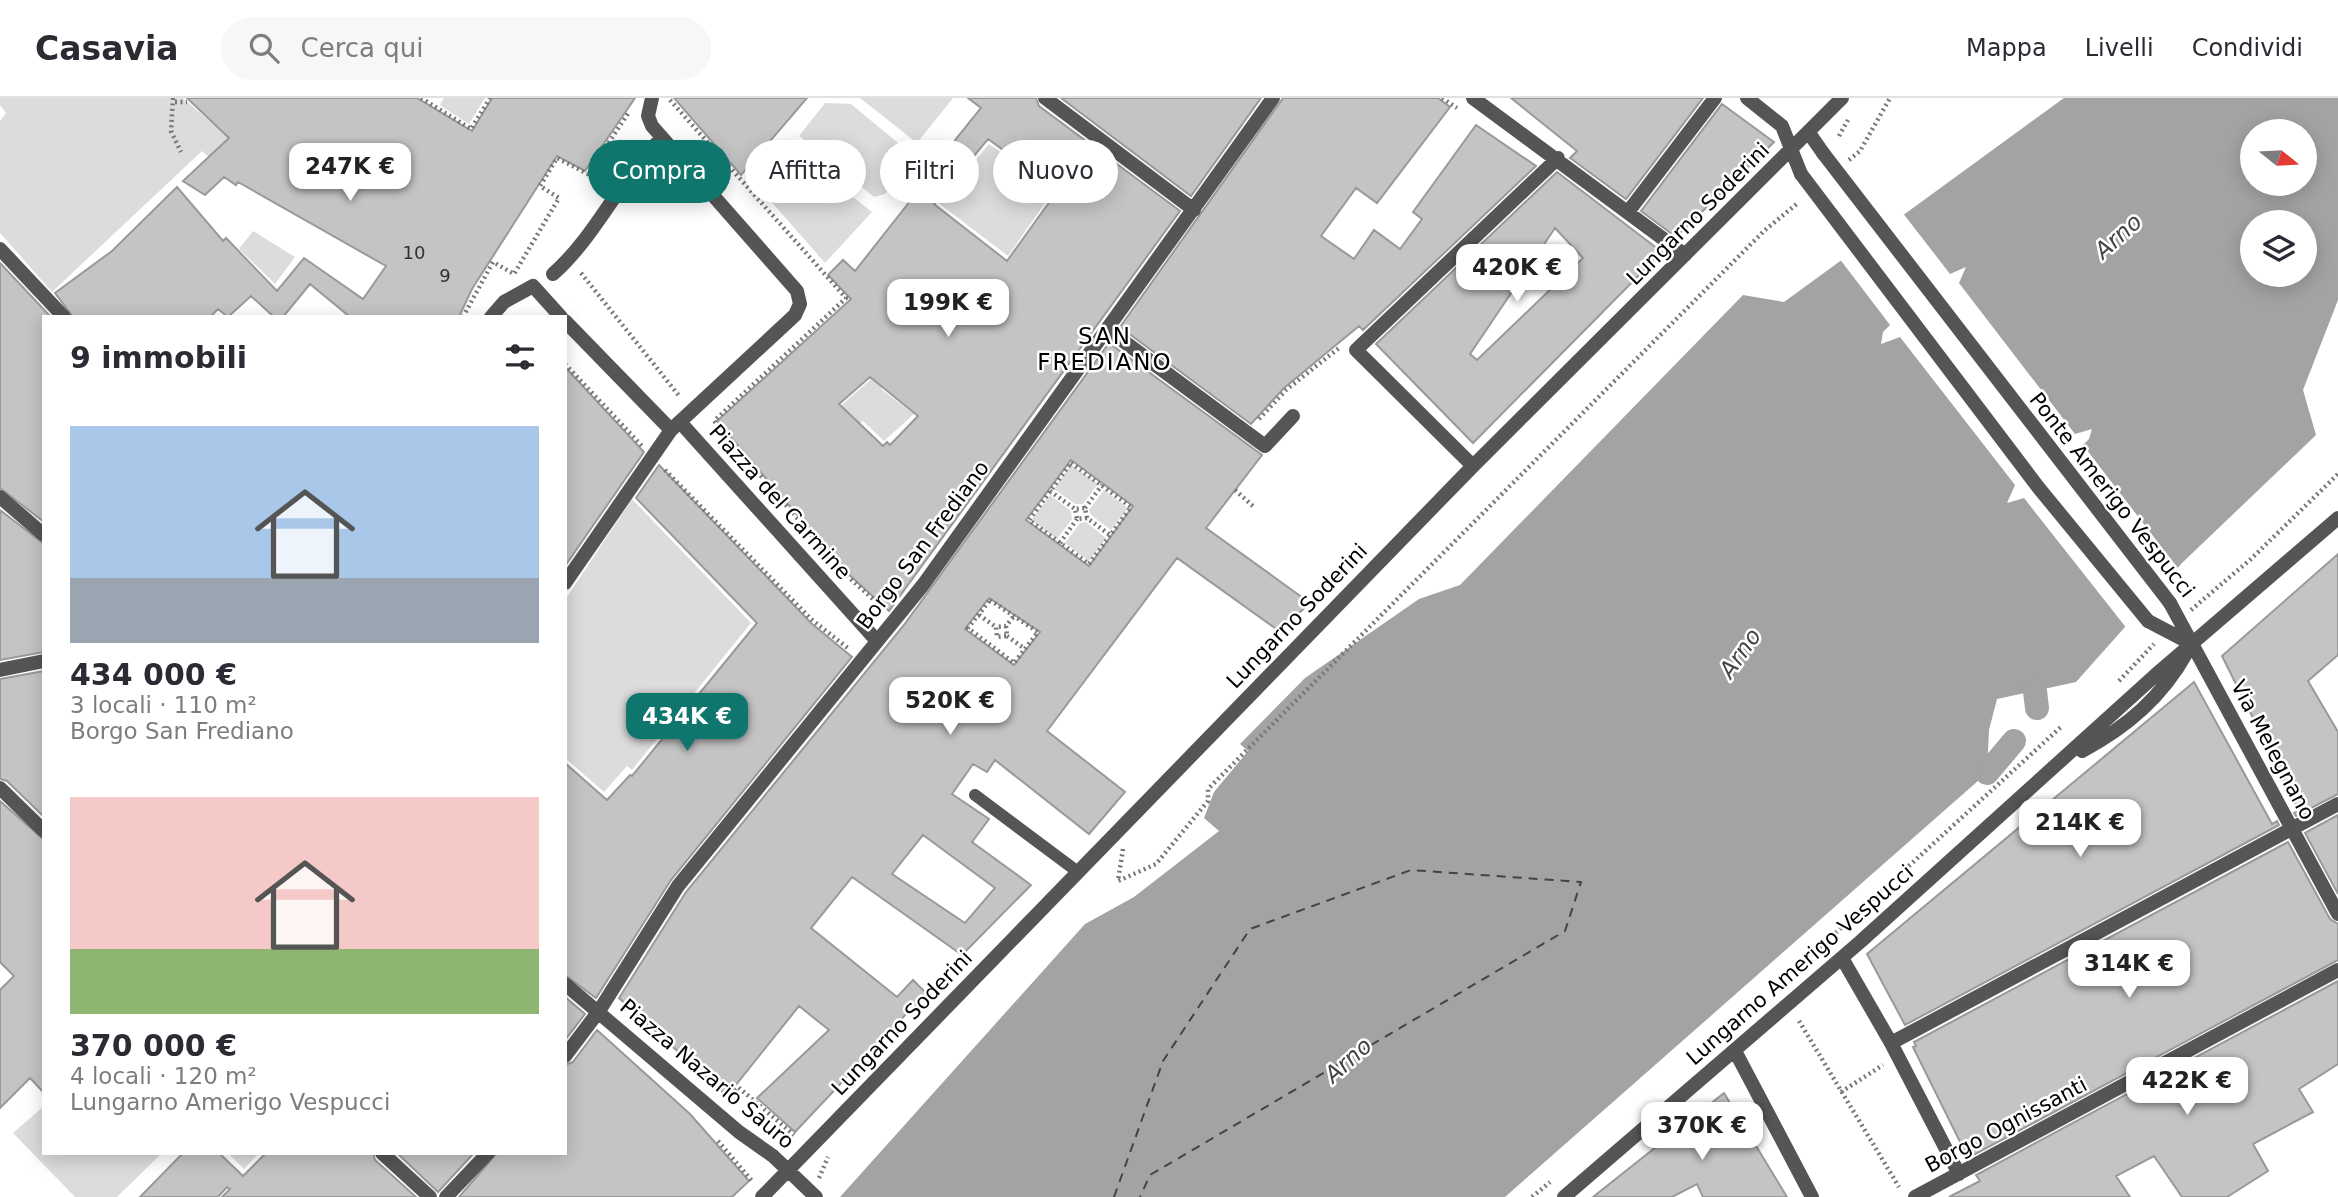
<!DOCTYPE html>
<html lang="it">
<head>
<meta charset="utf-8">
<style>
	body { margin:0; font-family:"DejaVu Sans",sans-serif; background:#f7f7f7; color:#2b2b33; height:100vh; display:flex; flex-direction:column; font-size:26px; white-space:nowrap }
	* { box-sizing:border-box; margin:0 }
	p { font-size:23px; color:#7c7c81 }
	.icon { flex:none; width:38px; height:38px; fill:none; stroke:currentColor; stroke-width:2; stroke-linecap:round; stroke-linejoin:round }
	.map { position:relative; flex:1; overflow:hidden }
	.panel { position:absolute; left:42px; top:217px; width:525px; height:840px; display:flex; flex-direction:column; background:#fff; border-radius:0px; box-shadow:0 4px 18px #0003 }
	.panel>* { flex:none }
	.top-card { position:absolute; left:588px; top:42px; width:665px; height:63px; display:flex; gap:14px }
	.needle { width:46px; rotate:108deg }
	.tools { position:absolute; left:2240px; top:21px; display:grid; gap:14px }
	.tools a { display:grid; place-items:center; width:77px; height:77px; border-radius:50%; background:#fff; box-shadow:0 4px 18px #0003; font-size:35px }
	.price { position:absolute; translate:-50% -60px; padding:0 16px; border-radius:14px; background:#fff; color:#222; font-size:23px; line-height:46px; filter:drop-shadow(0 2px 4px #0008) }
	.price::after { content:''; position:absolute; left:50%; top:42px; width:21px; height:16px; margin-left:-10px; background:inherit; clip-path:polygon(0 0,100% 0,50% 100%) }
	.price.active { background:#0f766e; color:#fff }
	ul { padding:0; list-style:none }
	li { display:grid; align-content:center; gap:14px; height:371px; padding:0 28px }
	li span { display:grid; place-items:center; height:217px; border-radius:0px; color:#555 }
	li>.icon { margin-inline-start:auto }
	span .icon { width:126px; height:126px; fill:#fffc; stroke-width:1 }
	li b { font-size:30px }
	h2 { display:flex; justify-content:space-between; align-items:center; height:84px; padding:0 28px; font-size:30px }
	.tag { padding:0 24px; border-radius:32px; background:#fff; box-shadow:0 4px 18px #0003; font-size:24px; line-height:63px }
	.tag.active { background:#0f766e; color:#fff }
	header { display:flex; align-items:center; gap:42px; box-sizing:border-box; height:98px; padding:0 35px; background:#fff; border-bottom:2px solid #e1e1e2 }
	header strong { font-size:33px }
	nav { display:flex; gap:38px; margin-inline-start:auto; font-size:24px }
	.search { width:490px; height:63px; background:#f7f7f7; display:flex; align-items:center; gap:18px; box-sizing:border-box; padding:0 24px; border-radius:38px; color:#7c7c81; font-size:26px }
	.map>svg:first-child { display:block }
	.green { fill:#dcdcdc }
	.water { fill:#a3a3a3; fill-rule:evenodd }
	.pier { fill:#fff }
	.lines { fill:none; stroke-linecap:round; stroke-linejoin:round }
	.canal { stroke:#a3a3a3; stroke-width:24 }
	.ferry { stroke:#444; stroke-width:2; stroke-dasharray:9 7; stroke-linecap:butt }
	.building { fill:#c4c4c4; stroke:#999; stroke-width:2; fill-rule:evenodd }
	.path { stroke:#777; stroke-width:4.5; stroke-dasharray:2 3.5; stroke-linecap:butt }
	.lane { stroke:#555; stroke-width:12 }
	.street { stroke:#555; stroke-width:14 }
	.street-bridge { stroke:#555; stroke-width:14 }
	.labels { text-anchor:middle; stroke-width:5; stroke-linejoin:round; paint-order:stroke }
	.number-label { font-size:18px; fill:#313131 }
	.street-label { font-size:21px; fill:#000; stroke:#fff }
	.water-label { font-size:23px; font-style:italic; fill:#444; stroke:#fff }
	.neighbourhood-label { font-size:23px; letter-spacing:2px; fill:#000; stroke:#fff }
</style>
</head>
<body>
<header>
<strong>Casavia</strong>
<div class="search"><svg class="icon" aria-label="search" viewBox="0 0 24 24"><circle cx="10" cy="10" r="6"/><path d="M15 15l6 6"/></svg>Cerca qui</div>
<nav><a>Mappa</a><a>Livelli</a><a>Condividi</a></nav>
</header>
<div class="map">
<svg width="2338" height="1099" viewBox="0 0 2338 1099">
	<rect width="100%" height="100%" fill="#fff"/>
	<path class="green" d="M0,0h183l56,49 -18,22 -19,-18 -150,141 -52,-59v-112l6,-8 -6,-8z
		M444,0h41l-16,26 -29,-19z
		M860,0h93l-36,45z
		M825,5l26,1 64,53 -30,37 -11,3 -75,-61z
		M989,46l55,39 8,-11 5,5 -6,9 3,4 -46,66 -80,-61 8,-11 14,7z
		M787,47l85,67 -47,51 -70,-80z
		M253,133l42,26 -20,27 -36,-35z
		M877,276l8,7 -4,8 33,25 -30,27 -21,-20 -9,7 -17,-19z
		M1071,367l27,19 -15,20h-8l-21,-15z
		M1104,392l24,18 -17,22 -20,-15 -2,-5z
		M1050,397l21,16 1,8 -15,20 -26,-19z
		M632,401l119,124 -119,147 -5,-4 -23,26 -39,-34v-158z
		M1086,424l20,16 -17,23 -24,-18 15,-20z
		M44,1008v47h118l-45,44h-42l-62,-64z
		M228,1055h31l-15,16z"/>
	<path class="water" d="M2064,0h274v202l-35,90 13,45 -134,128 -106,119 -79,17 -8,31 -2,43 -482,424h-665l245,-273 49,-27 85,-66 -15,-13 10,-26 34,-41 -8,-7 65,-66 114,-79 41,-14 283,-290 41,7zM2252,33h53v53h-53zM2252,124h53v53h-53z"/>
	<path class="pier" d="M1902,114l48,62 16,-7 -7,16 116,151 17,-5 -3,10 -6,6 97,126 -52,59 -104,-132 -17,5 8,-18 -115,-148 -19,7 2,-12 7,-7 -51,-67z"/>
	<g class="lines">
		<path class="canal" d="M2035,593l2,17
			M1987,675l27,-32"/>
		<path class="ferry" d="M1114,1099l49,-136 87,-132 161,-59 170,12 -16,49 -415,244 -10,22"/>
	</g>
	<path class="building" d="M187,0h230l55,33 20,-33h143l-50,73 -28,-15 -85,133 -13,28h-109l-40,-33 -27,33h-9l-23,-21 -23,21 -10,-8 -8,8h-137l-18,-24 57,-42 65,-64 46,54 3,-3 51,53 27,-33 59,41 23,-33 -148,-84 -2,3 -12,-8 -19,18 -22,-14 46,-43z
		M674,0h133l-66,77z
		M968,0h68l3,8 141,105 -291,400 -44,-40 -128,-150 134,-122 -23,-24 15,-15 12,11 63,-80 -5,-4 12,-14 2,2 54,-67zM988,41l70,51 -51,71 -73,-57zM870,279l48,39 -28,29 -3,-3 -4,4 -44,-42z
		M1061,0h200l-70,98z
		M1283,0h155l12,9 -73,96 -21,-15 -35,48 33,23 20,-29 26,19 22,-30 -9,-7 63,-87 60,41 -173,164 -4,-4 -75,62 -33,36 -131,-97z
		M1511,0h192l-77,101 -56,-41 7,-7z
		M1722,6l52,38 -98,95 -35,-26z
		M1557,74l105,80 -189,191 -97,-99zM1555,130l28,30 -106,102 -7,-6z
		M0,165l51,54h-7v205l-44,-34z
		M1109,245l153,112 -56,73 104,75 -31,28 -102,-73 -130,173 78,61 -36,42 -94,-74 -8,12 -14,-8 -21,30 37,25 -17,23 59,43 -69,70 -110,-78 -41,51 86,69 16,-17 13,13 -131,139 -38,-34 72,-68 -30,-24 -72,90 -108,-98 67,-106 218,-267zM1071,362l62,46 -44,60 -63,-46zM989,500l51,34 -26,33 -49,-36zM923,737l72,53 -30,35 -73,-49z
		M565,269l79,85 -79,114z
		M659,367l152,158 41,34 -181,223 -75,118 -31,-23v-212l42,37 23,-25 2,1 125,-153 -121,-125z
		M0,412l44,34v108l-44,8z
		M2338,456v101l-30,26 30,51v62l-42,22 -2,-3 5,-3 -77,-154z
		M44,573v146l-37,-36 -7,-2v-100z
		M2194,584l78,142 5,-3 2,4 -374,200 -38,-71z
		M0,703l44,39v253l-14,-15 -30,30v-118l14,-14 -14,-14z
		M2338,717v79l-33,-61z
		M2288,744l42,77 8,5v36l-370,198 -55,-111 3,-1 -2,-4z
		M2338,883v83l-39,25 14,23 -60,32 15,27 -41,26h-45l-28,-41 -38,20 14,21h-181l31,-16 -4,-6z
		M565,899l20,17 -20,26z
		M597,932l93,84 59,67 -17,16h-273l38,-44h68v-88l8,-3z
		M1724,995l63,104h-84l-6,-13 -25,13h-79z
		M183,1055h36l24,23 23,-23h107l2,7 41,37h-194l8,-8 -3,-2 -9,10h-78z
		M397,1055h77l-36,39z"/>
	<g class="lines">
		<path class="path" d="M173,0l-2,33 10,21
			M421,0l50,31 19,-31
			M1442,0l15,10
			M670,2l176,198 -132,123 131,153 39,35
			M175,4h12
			M1839,38l9,-16
			M1849,62l11,-9 30,-53
			M581,175l99,124
			M463,219l30,-55 21,12 45,-76 -19,-12 17,-28 31,16 41,-62
			M565,266l77,82
			M1259,321l27,-29 53,-42
			M1071,365l60,44 -42,57 -60,-44z
			M665,372l146,149 38,30
			M1235,392l19,17
			M1050,393l25,18
			M1085,410l17,-23
			M1087,420l-2,-10 -10,1 2,10 10,-1 23,17
			M1060,445l17,-24
			M990,502l48,32 -24,31 -46,-35z
			M2191,512l60,-51 87,-85
			M979,517l17,12
			M1006,528l1,10 -10,1 -1,-10 10,-1 8,-10
			M1007,538l18,13
			M2119,583l35,-37
			M1123,751l-5,32 38,-17 52,-63v-12l557,-559 34,-28
			M1795,872l267,-244
			M1799,923l100,166
			M1841,994l42,-27
			M727,1000l11,-11 56,48
			M718,1043l34,40
			M819,1080l9,-21
			M1532,1099l18,-15"/>
		<path class="lane" d="M975,697l103,77"/>
		<path class="street" d="M1045,0l149,112
			M1473,0l212,157
			M1747,0l35,28 19,48
			M1809,35l14,20
			M1628,114l87,-114
			M0,151l64,68
			M553,176c44,-39 67,-96 109,-136
			M491,219l13,-15 29,-16 28,31
			M565,223l106,109 124,-115 5,-11 -3,-13 -145,-165 -4,-10 4,-18
			M1107,231l158,117 28,-30
			M680,324l197,219
			M1473,368l-117,-116 202,-192
			M0,399l44,38
			M565,485l106,-153
			M2170,505l168,311
			M2148,523l44,23
			M0,572l44,-9
			M2082,653c45,-24 80,-54 105,-99
			M0,690l44,43
			M1842,860l49,85 68,131
			M565,886l174,148 34,24 43,41
			M1891,945l447,-239
			M1735,953l77,146
			M565,958l34,-45 79,-125 245,-301 350,-487
			M382,1055l48,44
			M446,1099l42,-44
			M762,1099l711,-731 369,-368
			M1564,1099l296,-255 300,-271 178,-153
			M1915,1099l423,-227"/>
		<path class="street-bridge" d="M1823,55l347,450
			M1801,76l237,313 110,134"/>
	</g>
	<g class="labels">
		<g class="number-label">
			<text x="414" y="161">10</text>
			<text x="445" y="184">9</text>
		</g>
		<g class="street-label">
			<text transform="translate(1698 116) rotate(-45)" y="7">Lungarno Soderini</text>
			<text transform="translate(2112 397) rotate(52)" y="7">Ponte Amerigo Vespucci</text>
			<text transform="translate(780 404) rotate(48)" y="7">Piazza del Carmine</text>
			<text transform="translate(923 447) rotate(-53)" y="7">Borgo San Frediano</text>
			<text transform="translate(1297 518) rotate(-46)" y="7">Lungarno Soderini</text>
			<text transform="translate(2273 652) rotate(62)" y="7">Via Melegnano</text>
			<text transform="translate(1800 867) rotate(-41)" y="7">Lungarno Amerigo Vespucci</text>
			<text transform="translate(902 925) rotate(-46)" y="7">Lungarno Soderini</text>
			<text transform="translate(707 976) rotate(40)" y="7">Piazza Nazario Sauro</text>
			<text transform="translate(2006 1027) rotate(-28)" y="7">Borgo Ognissanti</text>
		</g>
		<g class="water-label">
			<text transform="translate(2118 138) rotate(-42)" y="8">Arno</text>
			<text transform="translate(1740 555) rotate(-55)" y="8">Arno</text>
			<text transform="translate(1348 962) rotate(-42)" y="8">Arno</text>
		</g>
		<g class="neighbourhood-label">
			<text x="1105" y="246">SAN<tspan x="1105" dy="26">FREDIANO</tspan></text>
		</g>
	</g>
</svg>
<div class="tools">
<a><svg class="needle" viewBox="-14 -14 28 28"><path d="M0-13l5 13h-10z" fill="#e53935"/><path d="M0 13l5-13h-10z" fill="#7c7c81"/></svg></a>
<a><svg class="icon" aria-label="layers" viewBox="0 0 24 24"><path d="M12 4l9 5-9 5-9-5zM3 14l9 5 9-5"/></svg></a>
</div>
<b class="price" style="left:350px;top:105px">247K €</b>
<b class="price" style="left:1517px;top:206px">420K €</b>
<b class="price" style="left:948px;top:241px">199K €</b>
<b class="price" style="left:950px;top:639px">520K €</b>
<b class="price active" style="left:687px;top:655px">434K €</b>
<b class="price" style="left:2080px;top:761px">214K €</b>
<b class="price" style="left:2129px;top:902px">314K €</b>
<b class="price" style="left:2187px;top:1019px">422K €</b>
<b class="price" style="left:1702px;top:1064px">370K €</b>
<div class="top-card">
<a class="tag active">Compra</a>
<a class="tag">Affitta</a>
<a class="tag">Filtri</a>
<a class="tag">Nuovo</a>
</div>
<section class="panel">
<h2>9 immobili<svg class="icon" aria-label="filters" viewBox="0 0 24 24"><path d="M4 7h16M4 17h16"/><circle cx="9" cy="7" r="2"/><circle cx="15" cy="17" r="2"/></svg></h2>
<ul>
<li><span style="background:linear-gradient(#a9c7e8 70%,#9aa5b1 0)"><svg class="icon" aria-label="home" viewBox="0 0 24 24"><path d="M3 11l9-7 9 7M6 9v11h12V9"/></svg></span><div><b>434 000 €</b><p>3 locali · 110 m²</p><p>Borgo San Frediano</p></div></li>
<li><span style="background:linear-gradient(#f6c9c9 70%,#8fb573 0)"><svg class="icon" aria-label="home" viewBox="0 0 24 24"><path d="M3 11l9-7 9 7M6 9v11h12V9"/></svg></span><div><b>370 000 €</b><p>4 locali · 120 m²</p><p>Lungarno Amerigo Vespucci</p></div></li>
</ul>
</section>
</div>
</body>
</html>
